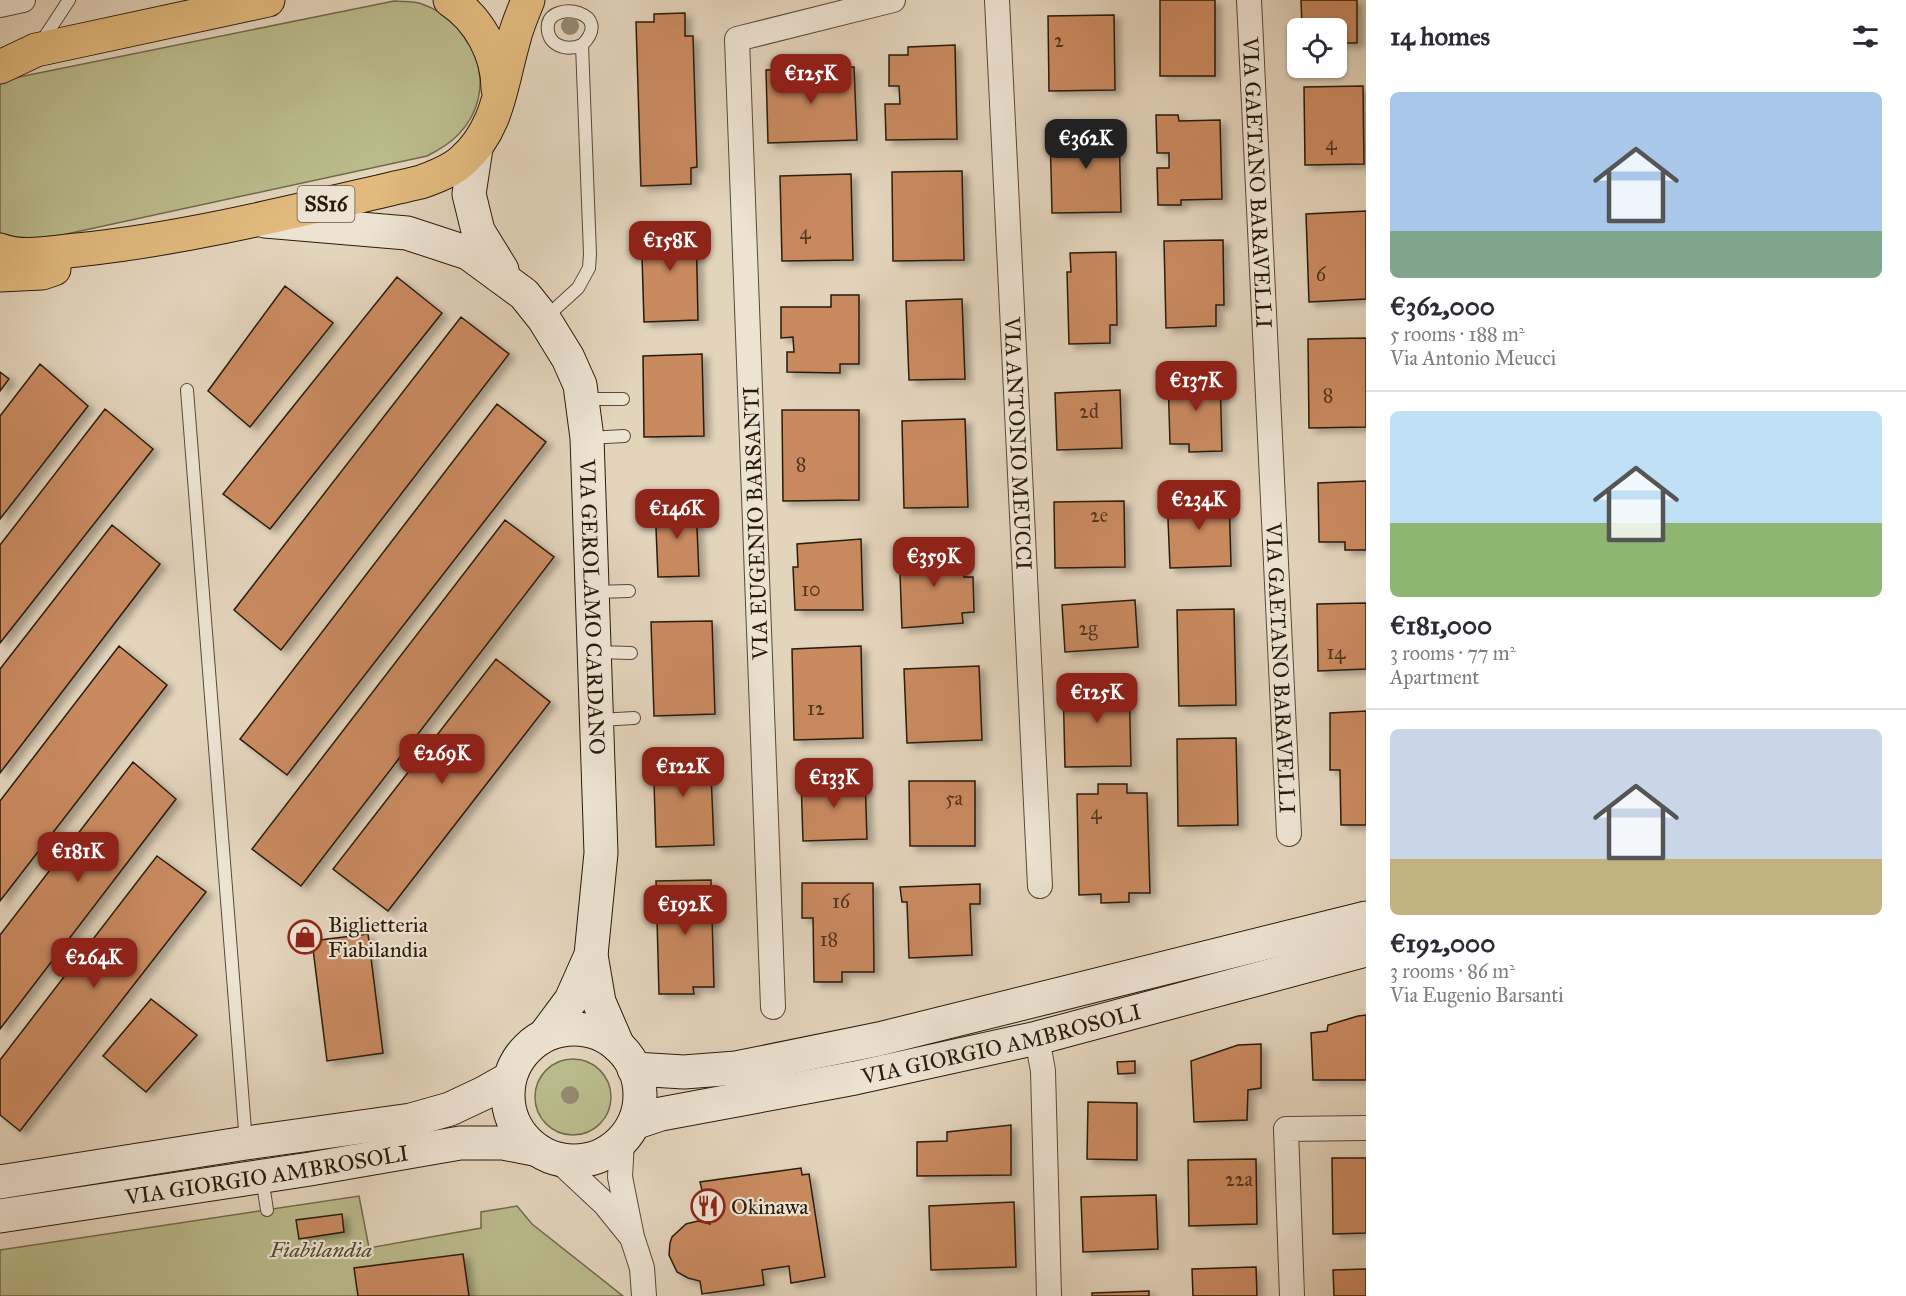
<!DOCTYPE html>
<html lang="en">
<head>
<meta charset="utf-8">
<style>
	body { margin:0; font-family:"IM FELL Great Primer",serif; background:#f2f2f3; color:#2b2b33; height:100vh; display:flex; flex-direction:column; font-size:22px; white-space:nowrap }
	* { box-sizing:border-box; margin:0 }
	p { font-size:20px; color:#7c7c81 }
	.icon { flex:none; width:33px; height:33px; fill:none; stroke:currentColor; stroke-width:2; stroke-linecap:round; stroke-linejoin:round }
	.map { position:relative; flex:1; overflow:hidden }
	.drawer { display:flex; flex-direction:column; background:#fff; width:540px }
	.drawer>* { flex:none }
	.tools { position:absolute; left:1287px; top:18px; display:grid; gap:12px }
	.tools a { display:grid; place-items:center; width:60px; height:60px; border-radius:9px; background:#fff; box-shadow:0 2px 4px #0004; font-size:30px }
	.price { position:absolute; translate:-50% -51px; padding:0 14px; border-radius:12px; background:#8f2418; color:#fff; font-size:20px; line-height:39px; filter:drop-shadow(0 2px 3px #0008) }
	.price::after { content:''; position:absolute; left:50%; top:36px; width:18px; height:14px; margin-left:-9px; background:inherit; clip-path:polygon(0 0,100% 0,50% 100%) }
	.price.active { background:#222; color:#fff }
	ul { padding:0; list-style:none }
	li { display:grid; align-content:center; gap:12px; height:318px; padding:0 24px }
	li+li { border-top:2px solid #e1e1e2 }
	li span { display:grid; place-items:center; height:186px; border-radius:9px; color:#555 }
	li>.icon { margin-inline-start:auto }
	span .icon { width:108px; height:108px; fill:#fffc; stroke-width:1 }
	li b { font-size:26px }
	h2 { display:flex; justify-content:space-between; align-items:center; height:72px; padding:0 24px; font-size:26px }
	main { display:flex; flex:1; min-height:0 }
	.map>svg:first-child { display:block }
	.green { fill:#babb8c; stroke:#726b4b; stroke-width:1.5 }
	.building { fill:#ca8a61; stroke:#291b0a; stroke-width:1.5; filter:url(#shadow) }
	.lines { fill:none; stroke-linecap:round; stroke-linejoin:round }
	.service-casing { stroke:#584936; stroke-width:14 }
	.minor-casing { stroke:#584936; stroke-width:26 }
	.secondary-casing { stroke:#291b0a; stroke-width:35 }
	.primary-casing { stroke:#291b0a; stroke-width:35 }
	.service { stroke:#ede3d3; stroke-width:12 }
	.minor { stroke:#ede3d3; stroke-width:24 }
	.secondary { stroke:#ede3d3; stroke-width:33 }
	.primary { stroke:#e2ba7e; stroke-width:33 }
	.tree { fill:#948970 }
	.labels { text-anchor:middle; stroke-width:4.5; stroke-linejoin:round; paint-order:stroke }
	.number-label { font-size:20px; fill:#513720 }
	.shield { fill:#ede3d3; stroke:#645746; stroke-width:1.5 }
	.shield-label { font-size:21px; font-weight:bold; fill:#291b0a }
	.street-label { font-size:22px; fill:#291b0a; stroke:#ede3d3 }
	.poi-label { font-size:22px; fill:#291b0a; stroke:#ede3d3; text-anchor:start }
	.park-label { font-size:22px; font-style:italic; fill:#544b31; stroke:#ede3d3 }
</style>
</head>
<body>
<main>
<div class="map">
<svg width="1366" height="1296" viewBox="0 0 1366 1296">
	<defs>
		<filter id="shadow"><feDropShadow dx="6" dy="4" stdDeviation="3" flood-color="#0004"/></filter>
	</defs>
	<rect width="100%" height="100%" fill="#e3d4bc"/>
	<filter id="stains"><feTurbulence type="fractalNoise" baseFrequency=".00333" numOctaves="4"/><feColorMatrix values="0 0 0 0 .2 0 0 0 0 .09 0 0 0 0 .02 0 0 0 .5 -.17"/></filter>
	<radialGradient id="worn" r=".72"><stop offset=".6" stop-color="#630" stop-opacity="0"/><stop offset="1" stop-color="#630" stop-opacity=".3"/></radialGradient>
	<path class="green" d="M394,1c9,1 20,0 28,3 55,19 79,87 36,131 -9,9 -19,15 -31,21l-379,82 -19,2 -29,-7v-149l14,-6z
		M535 1097a38 38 0 1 1 76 0a38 38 0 1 1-76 0Z
		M359,1196l10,52 112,-20v-16l36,-6 15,18 91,72h-623v-46z"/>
	<path class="building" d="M1160,0h55v76h-55z
		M1301,0h56v43h-21v-15h-34z
		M685,13v23h8l4,131 -6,1v16l-50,2 -5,-164h18v-8z
		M1114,15l1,75 -66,1 -1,-75z
		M955,45l2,94 -71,1 -1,-36h15l-1,-18h-10v-31h19v-8z
		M854,67l3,73 -89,3 -2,-73z
		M1363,86l1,78 -59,1 -1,-78z
		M1156,115h22l1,6 41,-1 2,79 -41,1v5h-23l-1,-37h12v-15h-12z
		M1119,128l2,84 -69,1 -2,-84z
		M962,171l2,89 -71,1 -1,-89z
		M851,174l2,86 -71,1 -2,-85z
		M1366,211v88l-57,3 -3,-88z
		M696,222l2,98 -54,2 -3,-99z
		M1223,240l1,65h-8v21l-50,2 -2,-87z
		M1116,252l1,73h-7v18l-41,1 -2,-72h4l-1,-19z
		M397,277l45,36 -172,216 -47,-35z
		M285,286l48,37 -83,104 -42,-36z
		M831,295h28v69h-19v9l-53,-1v-20h7l-1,-15 -12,1v-31h50z
		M962,299l3,80 -56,1 -3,-79z
		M461,317l48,37 -228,296 -47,-40z
		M1366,338v89l-57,1 -1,-89z
		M702,354l2,82 -60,1 -1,-81z
		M40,364l48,42 -88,113v-103z
		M0,372l9,7 -9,12z
		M1220,375l2,76 -33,1v-8h-19l-2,-68z
		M1120,390l2,58 -65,2 -2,-57z
		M497,404l49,38 -259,333 -47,-36z
		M105,409l48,40 -153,194v-98z
		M782,410h77v90l-76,1z
		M965,419l3,88 -64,1 -2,-87z
		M1366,481v69h-21v-8h-26l-1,-59z
		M1229,494l2,72 -61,2 -3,-73z
		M1124,501l1,66 -70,1 -1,-66z
		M696,503l3,73 -41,1 -3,-73z
		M505,520l49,37 -253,329 -49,-37z
		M112,525l48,39 -160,209v-104z
		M861,539l2,71h-68l-2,-43h5l-1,-23z
		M933,546v7l30,-1 1,25h9l1,35 -12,1 1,10 -61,5 -3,-81z
		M1135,600l3,47 -73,5 -3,-47z
		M1366,603v66l-48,2 -1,-67z
		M1234,609l2,96 -57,1 -2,-96z
		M712,621l3,93 -61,2 -3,-94z
		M119,646l48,39 -167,216v-100z
		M861,646l2,92 -69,2 -2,-91z
		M496,659l54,43 -162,209 -55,-42z
		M979,666l3,74 -75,3 -3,-74z
		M1129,680l2,86 -66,1 -2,-85z
		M1366,711v114h-25l-1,-55h-10v-57z
		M1236,738l2,87 -60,1 -1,-87z
		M710,749l4,96 -58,2 -3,-96z
		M133,762l43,37 -176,230v-94z
		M865,776l2,63 -64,2 -2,-63z
		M909,781h66v65h-65z
		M1098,784h29v9h20l3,100h-21v9l-28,1v-9l-22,1 -2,-101h21z
		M157,856l49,36 -186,239 -20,-16v-55z
		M711,880l3,107h-21l1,7h-35l-3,-113z
		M802,883h71l1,89h-32v10h-28l-1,-64h-11z
		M980,884v20h-10l2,51 -63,3 -2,-56h-5l-2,-15z
		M368,934l15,119 -56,8 -15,-120z
		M151,999l46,36 -51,57 -43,-36z
		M1366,1015v65h-53l-2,-47 16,-2 1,-6 30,-9z
		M1261,1044v44l-13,2 -1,30 -53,2 -3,-61 47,-16z
		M1135,1061v12l-17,1 -1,-12z
		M1088,1102l49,1v57l-50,-1z
		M1011,1125v50l-94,1v-34l30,-1v-9z
		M1332,1158h34v75l-33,1z
		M1256,1159l1,65 -68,2 -1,-66z
		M801,1168l1,7 7,-1 16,103 -34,6 -2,-17 -27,4 2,15 -62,9 -2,-13 -12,-3 -11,-6 -8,-17 1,-12 2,-6 14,-13 12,-3 12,3 -10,-42z
		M1156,1195l2,54 -75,3 -2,-55z
		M1014,1202l2,65 -85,3 -2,-64z
		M342,1214l2,18 -45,7 -3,-19z
		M463,1254l6,42h-111l-4,-28z
		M1256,1267l1,29h-64l-1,-27z
		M1366,1269v27h-32l-1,-26z
		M1149,1291v5h-57v-3z"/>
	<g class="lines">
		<defs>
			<path id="service" d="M40,44l29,-44
				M545,318l33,-30 11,-20 1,-14 -8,-209c33,-33 -29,-45 -34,-21 -3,21 18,28 34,21
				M187,390l59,753
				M583,399h40
				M589,438l35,-2
				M595,592l34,-1
				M596,652l35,1
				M599,720l35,-2
				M262,1178l5,32"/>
			<g id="minor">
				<path id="s1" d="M997,0l43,886"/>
				<path id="s2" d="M1249,0l40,834"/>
				<path d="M0,5l23,-5"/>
				<path d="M773,1007l-36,-968 156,-39"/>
				<path d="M1037,1038l6,33 6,225"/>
				<path d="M622,1140l-2,37 12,60 10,31 2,28"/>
				<path d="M558,1160l47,44 25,31"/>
				<path d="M1292,1296l-6,-167 80,-1"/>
			</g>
			<g id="secondary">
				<path d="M476,148l-7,46 9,37 24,39"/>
				<path id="s3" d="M265,221l142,12 61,20 56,41 20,25 24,39 12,27 7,53 14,415 -10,102 8,47 19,44"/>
				<circle cx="574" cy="1095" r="66"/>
				<path d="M545,1035l26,-35 20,-45"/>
				<path d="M634,1069l50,3 52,-4 143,-29 487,-121"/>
				<path id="s4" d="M634,1123l27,-9 194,-36 182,-40 329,-88"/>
				<path d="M0,1182l246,-39 165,-23 39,-11 34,-16 25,-14"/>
				<path id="s5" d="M0,1216l310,-47 150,-26h43l31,6"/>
			</g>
			<path id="primary" d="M450,0c29,19 48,54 48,89
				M0,67l36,-17 232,-50
				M0,250c23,9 53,2 77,0 116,-12 230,-42 344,-68 14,-5 30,-11 41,-21 37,-32 39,-78 52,-122 3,-13 9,-26 14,-39
				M0,275l42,-2 12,-4"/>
		</defs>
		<use href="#service" class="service-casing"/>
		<use href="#minor" class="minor-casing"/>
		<use href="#secondary" class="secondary-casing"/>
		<use href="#primary" class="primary-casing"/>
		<use href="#service" class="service"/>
		<use href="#minor" class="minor"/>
		<use href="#secondary" class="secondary"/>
		<use href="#primary" class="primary"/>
	</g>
	<g class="tree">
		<circle cx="570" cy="26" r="9"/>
		<circle cx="570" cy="1095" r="9"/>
	</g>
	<defs>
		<symbol id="shop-ring" viewBox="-11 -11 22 22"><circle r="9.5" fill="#ede3d3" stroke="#8f2418" stroke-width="1.5"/><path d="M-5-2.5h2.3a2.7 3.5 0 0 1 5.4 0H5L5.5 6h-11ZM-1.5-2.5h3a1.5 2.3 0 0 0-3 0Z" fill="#8f2418"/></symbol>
		<symbol id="restaurant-ring" viewBox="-11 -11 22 22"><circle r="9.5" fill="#ede3d3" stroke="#8f2418" stroke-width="1.5"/><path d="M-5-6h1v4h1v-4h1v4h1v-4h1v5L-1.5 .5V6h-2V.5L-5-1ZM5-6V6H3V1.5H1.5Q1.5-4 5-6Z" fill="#8f2418"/></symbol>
	</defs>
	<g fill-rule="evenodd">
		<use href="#shop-ring" x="286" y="918" width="38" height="38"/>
		<use href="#restaurant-ring" x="689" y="1187" width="38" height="38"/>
	</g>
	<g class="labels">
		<g class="number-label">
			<text x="1059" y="47">2</text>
			<text x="1331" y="150">4</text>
			<text x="805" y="239">4</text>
			<text x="1321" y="281">6</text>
			<text x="1328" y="402">8</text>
			<text x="1089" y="418">2d</text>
			<text x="801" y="471">8</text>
			<text x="1099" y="522">2e</text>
			<text x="811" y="596">10</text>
			<text x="1088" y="635">2g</text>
			<text x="1336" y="659">14</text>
			<text x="816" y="715">12</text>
			<text x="954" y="805">5a</text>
			<text x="1096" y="819">4</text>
			<text x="841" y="908">16</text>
			<text x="829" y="946">18</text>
			<text x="1239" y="1186">22a</text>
		</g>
		<rect class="shield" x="297.5" y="186" width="57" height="36" rx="4.5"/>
		<g class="shield-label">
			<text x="326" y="211">SS16</text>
		</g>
		<g class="street-label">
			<text dy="8" stroke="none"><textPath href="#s2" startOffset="183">VIA GAETANO BARAVELLI</textPath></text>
			<text dy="8" stroke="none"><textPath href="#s1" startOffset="444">VIA ANTONIO MEUCCI</textPath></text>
			<text transform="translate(755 523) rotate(-92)" y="8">VIA EUGENIO BARSANTI</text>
			<text dy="8" stroke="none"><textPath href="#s3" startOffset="606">VIA GEROLAMO CARDANO</textPath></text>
			<text dy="8" stroke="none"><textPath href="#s2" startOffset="669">VIA GAETANO BARAVELLI</textPath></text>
			<text dy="8" stroke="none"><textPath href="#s4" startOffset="376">VIA GIORGIO AMBROSOLI</textPath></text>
			<text dy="8" stroke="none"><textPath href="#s5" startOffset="270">VIA GIORGIO AMBROSOLI</textPath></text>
		</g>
		<g class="poi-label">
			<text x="328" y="932">Biglietteria<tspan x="328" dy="25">Fiabilandia</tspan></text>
			<text x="731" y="1214">Okinawa</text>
		</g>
		<g class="park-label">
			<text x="321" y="1257">Fiabilandia</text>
		</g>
	</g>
	<rect width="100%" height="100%" filter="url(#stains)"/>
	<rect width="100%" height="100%" fill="url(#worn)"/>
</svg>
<div class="tools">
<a><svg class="icon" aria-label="locate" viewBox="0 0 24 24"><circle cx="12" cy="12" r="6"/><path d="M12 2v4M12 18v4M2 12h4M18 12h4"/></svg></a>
</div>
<b class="price" style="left:811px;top:105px">€125K</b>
<b class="price active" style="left:1086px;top:170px">€362K</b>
<b class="price" style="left:670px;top:272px">€158K</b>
<b class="price" style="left:1196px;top:412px">€137K</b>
<b class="price" style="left:1199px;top:531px">€234K</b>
<b class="price" style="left:677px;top:540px">€146K</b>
<b class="price" style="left:934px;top:588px">€359K</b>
<b class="price" style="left:1097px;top:724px">€125K</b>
<b class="price" style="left:442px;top:785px">€269K</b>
<b class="price" style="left:683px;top:798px">€122K</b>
<b class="price" style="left:834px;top:809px">€133K</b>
<b class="price" style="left:78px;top:883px">€181K</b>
<b class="price" style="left:685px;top:936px">€192K</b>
<b class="price" style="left:94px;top:989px">€264K</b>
</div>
<section class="drawer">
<h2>14 homes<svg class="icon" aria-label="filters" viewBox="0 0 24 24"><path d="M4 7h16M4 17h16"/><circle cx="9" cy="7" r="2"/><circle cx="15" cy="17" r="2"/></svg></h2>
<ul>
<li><span style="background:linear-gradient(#a9c7e8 75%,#7fa58c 0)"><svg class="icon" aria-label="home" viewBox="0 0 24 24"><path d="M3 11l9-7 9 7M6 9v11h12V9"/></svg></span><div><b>€362,000</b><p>5 rooms · 188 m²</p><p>Via Antonio Meucci</p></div></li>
<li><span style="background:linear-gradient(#bfe0f5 60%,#8fb573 0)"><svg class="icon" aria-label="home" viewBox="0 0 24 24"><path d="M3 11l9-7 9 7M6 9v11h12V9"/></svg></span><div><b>€181,000</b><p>3 rooms · 77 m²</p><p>Apartment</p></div></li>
<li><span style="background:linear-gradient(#c9d6e8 70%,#c2b280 0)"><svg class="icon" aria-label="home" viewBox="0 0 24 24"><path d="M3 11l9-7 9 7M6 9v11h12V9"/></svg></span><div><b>€192,000</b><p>3 rooms · 86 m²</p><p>Via Eugenio Barsanti</p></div></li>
</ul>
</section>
</main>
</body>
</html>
